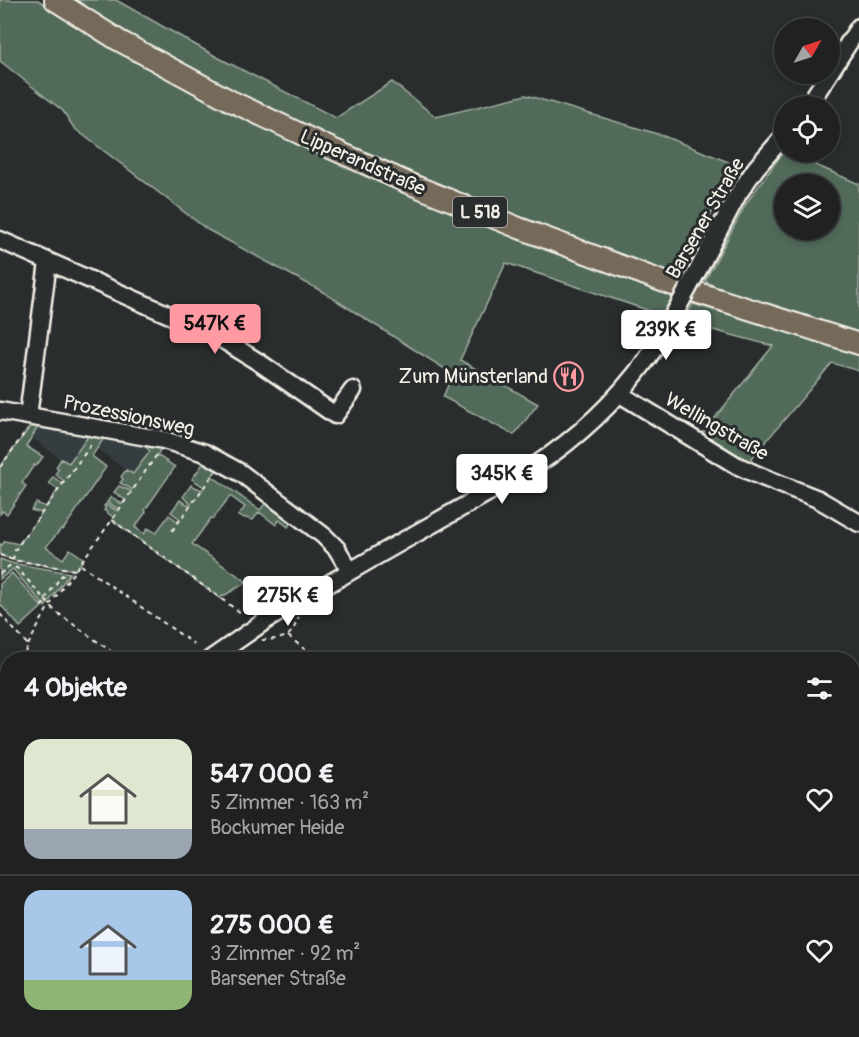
<!DOCTYPE html>
<html lang="de">
<head>
<meta charset="utf-8">
<style>
	body { margin:0; font-family:Pangolin,sans-serif; background:#2d2f2f; color:#f1f3f6; height:100vh; display:flex; flex-direction:column; font-size:22px; white-space:nowrap }
	* { box-sizing:border-box; margin:0 }
	p { font-size:20px; color:#a2a4a5 }
	.icon { flex:none; width:33px; height:33px; fill:none; stroke:currentColor; stroke-width:2; stroke-linecap:round; stroke-linejoin:round }
	.map { position:relative; flex:1; overflow:hidden }
	.drawer { position:absolute; left:0px; top:652px; width:860px; height:386px; display:flex; flex-direction:column; background:#202222; border-radius:24px 24px 0 0; box-shadow:0 3px 9px #0003,0 0 0 2px #3d3f40 }
	.drawer>* { flex:none }
	.needle { width:39px; rotate:51deg }
	.tools { position:absolute; left:774px; top:18px; display:grid; gap:12px }
	.tools a { display:grid; place-items:center; width:66px; height:66px; border-radius:50%; background:#202222; box-shadow:0 3px 9px #0003,0 0 0 2px #3d3f40; font-size:30px }
	.price { position:absolute; translate:-50% -51px; padding:0 14px; border-radius:6px; background:#fff; color:#222; font-size:20px; line-height:39px; filter:drop-shadow(0 2px 3px #0008) }
	.price::after { content:''; position:absolute; left:50%; top:36px; width:18px; height:14px; margin-left:-9px; background:inherit; clip-path:polygon(0 0,100% 0,50% 100%) }
	.price.selected { background:#ff9aa2; color:#111 }
	ul { padding:0; list-style:none }
	li { display:flex; align-items:center; gap:18px; height:150px; padding:0 24px }
	li+li { border-top:2px solid #3d3f40 }
	li span { display:grid; place-items:center; flex:none; width:168px; height:120px; border-radius:18px; color:#555 }
	li>.icon { margin-inline-start:auto }
	span .icon { width:72px; height:72px; fill:#fffc; stroke-width:1 }
	li b { font-size:26px }
	h2 { display:flex; justify-content:space-between; align-items:center; height:72px; padding:0 24px; font-size:26px }
	.map>svg:first-child { display:block }
	.built { fill:#363c41 }
	.green { fill:#516b5a; stroke:#a2aea1; stroke-width:1.5; fill-rule:evenodd }
	.lines { fill:none; stroke-linecap:round; stroke-linejoin:round }
	.minor-casing { stroke:#f4f1e8; stroke-width:21 }
	.major-casing { stroke:#f4f1e8; stroke-width:24 }
	.path { stroke:#f4f1e8; stroke-width:2; stroke-dasharray:4.5 4.5; stroke-linecap:butt }
	.minor { stroke:#2a2d2e; stroke-width:16 }
	.major { stroke:#746a5a; stroke-width:20 }
	.minor-bridge-casing { stroke:#f4f1e8; stroke-width:21; stroke-linecap:butt }
	.minor-bridge { stroke:#2a2d2e; stroke-width:16 }
	.labels { text-anchor:middle; stroke-width:6; stroke-linejoin:round; paint-order:stroke }
	.shield { fill:#2a2d2e; stroke:#b7b6b0; stroke-width:1.5 }
	.shield-label { font-size:18px; font-weight:bold; fill:#f4f1e8 }
	.street-label { font-size:20px; fill:#f4f1e8; stroke:#2a2d2e }
	.poi-label { font-size:20px; fill:#f4f1e8; stroke:#2a2d2e; text-anchor:end }
</style>
</head>
<body>
<div class="map">
<svg width="859" height="1037" viewBox="0 0 859 1037">
	<rect width="100%" height="100%" fill="#2a2d2e"/>
	<filter id="ink" filterUnits="userSpaceOnUse"><feTurbulence type="fractalNoise" baseFrequency=".0167" numOctaves="2"/><feDisplacementMap in="SourceGraphic" scale="12" xChannelSelector="R" yChannelSelector="G"/><feConvolveMatrix kernelMatrix="1 2 1 2 8 2 1 2 1" color-interpolation-filters="sRGB"/></filter>
	<g filter="url(#ink)">
		<path class="built" d="M38,427l20,4 1,-3 6,2v1l19,4 3,3 -19,26 -36,-26z
			M104,438l38,6 8,7 -17,24 -36,-26z"/>
		<path class="green" d="M0,0h38l76,46 107,60 98,48 82,37 88,36 155,55 28,15 -10,18 -156,-52 -46,97 78,44 -24,31 -71,-38 10,-23 -130,-82 -115,-62 -134,-102 -11,-17 -63,-50z
			M70,0h46l101,57 119,61 56,-36 44,35 90,-22 135,40 80,32 -21,28 -36,80 -33,-6 -222,-87 -191,-85 -122,-67z
			M784,151l75,33v153l-124,-39 -30,-17 42,-79zM784,184h46v46h-46z
			M693,304l166,47v20l-27,-8 -86,102 -45,-30 72,-89 -90,-24z
			M32,424l27,4 -1,3 -20,-4 -12,19 17,11 -7,9 -2,-1 -12,18 4,3 -19,28 -4,-3 -3,3v-47z
			M65,430l58,10v1l-19,-3 -12,18 14,11 -43,63 -2,-1 -15,18 17,12 7,-10 14,10 -9,11 -62,-10 -13,-5v-11l2,1 3,-4 14,3 23,-31 -11,-3 5,-7 10,4 12,-17 -9,-7 4,-6 9,6 2,-2 -9,-7 4,-5 -3,-2 5,-8 8,4 18,-25 -3,-3 -19,-4z
			M132,442l30,5 -5,8 18,12 -30,43 1,2 -11,15 9,7 4,-6 8,5 13,-18 10,7 1,-3 -9,-7 9,-12 10,6 1,-2 -8,-7 8,-12 11,5 2,-3 -12,-8 13,-18 13,7 -6,8 48,34 7,-9 25,20 -4,6 -9,-7 -3,5 -17,-13 -6,8 -15,-4 7,-9 -15,-11 -17,23 -2,-1 -19,26 55,38 -27,16 -108,-78 1,-3 -9,-7 2,-3 -2,-1 2,-2 11,7 1,-2 -11,-7 4,-5 11,7 3,-4 -11,-8 5,-6 12,5 1,-2 -12,-6 3,-4 -2,-2 5,-7 7,4 17,-23 -8,-7 -11,-1z
			M0,559l11,4 59,10 -25,34 -32,-38 -13,10z
			M12,573l30,34 -22,20 -20,-23v-20z
			M246,1030l8,7h-134l-6,-6z"/>
		<g class="lines">
			<defs>
				<path id="minor" d="M808,106l51,-79
					M0,240l217,96 43,27 75,52 18,-25
					M698,270l40,-76 18,-26 28,-32
					M620,394l116,71 24,11 58,23 41,24
					M0,411l164,29 41,13 36,20 83,63 13,13 13,22
					M28,416l20,-154
					M209,660l59,-41 112,-65 153,-87c46,-30 82,-64 114,-108 12,-17 21,-35 31,-52
					M0,786l8,8
					M0,833l8,-6
					M262,1030l8,7"/>
				<path id="major" d="M55,0l63,40 113,61 97,46 80,36 111,45 148,55 192,61"/>
			</defs>
			<use href="#minor" class="minor-casing"/>
			<use href="#major" class="major-casing"/>
			<path class="path" d="M0,467l27,-37
				M112,520l129,93
				M172,531l43,-59
				M0,555l13,5 62,10
				M13,560l2,-10 78,-108
				M81,565l113,79
				M0,574l9,-8 8,2 38,43 68,49
				M45,599l17,-24 6,5
				M41,606l5,-4
				M0,614l28,31 -6,15
				M288,636l30,24
				M262,640c10,-1 24,0 30,-9 3,-4 4,-9 7,-14
				M28,645l21,-39 63,-86 46,-67
				M0,692l8,-9
				M769,1030l8,7
				M511,1037l4,-7"/>
			<use href="#minor" class="minor"/>
			<use href="#major" class="major"/>
			<defs>
				<path id="minor-bridge" d="M678,307l20,-37"/>
			</defs>
			<use href="#minor-bridge" class="minor-bridge-casing"/>
			<use href="#minor-bridge" class="minor-bridge"/>
		</g>
	</g>
	<defs>
		<symbol id="restaurant-ring" viewBox="-11 -11 22 22"><circle r="9.5" fill="#2a2d2e" stroke="#ff9aa2" stroke-width="1.5"/><path d="M-5-6h1v4h1v-4h1v4h1v-4h1v5L-1.5 .5V6h-2V.5L-5-1ZM5-6V6H3V1.5H1.5Q1.5-4 5-6Z" fill="#ff9aa2"/></symbol>
	</defs>
	<g fill-rule="evenodd">
		<use href="#restaurant-ring" x="552" y="360" width="33" height="33"/>
	</g>
	<g class="labels">
		<rect class="shield" x="453" y="197" width="54" height="30" rx="4.5"/>
		<g class="shield-label">
			<text x="480" y="218">L 518</text>
		</g>
		<g class="street-label">
			<text transform="translate(363 162) rotate(24)" y="7">Lipperandstraße</text>
			<text transform="translate(705 218) rotate(-60)" y="7">Barsener Straße</text>
			<text transform="translate(129 415) rotate(12)" y="7">Prozessionsweg</text>
			<text transform="translate(717 426) rotate(30)" y="7">Wellingstraße</text>
		</g>
		<g class="poi-label">
			<text x="548" y="383">Zum Münsterland</text>
		</g>
	</g>
</svg>
<div class="tools">
<a><svg class="needle" viewBox="-14 -14 28 28"><path d="M0-13l5 13h-10z" fill="#e53935"/><path d="M0 13l5-13h-10z" fill="#a2a4a5"/></svg></a>
<a><svg class="icon" aria-label="locate" viewBox="0 0 24 24"><circle cx="12" cy="12" r="6"/><path d="M12 2v4M12 18v4M2 12h4M18 12h4"/></svg></a>
<a><svg class="icon" aria-label="layers" viewBox="0 0 24 24"><path d="M12 4l9 5-9 5-9-5zM3 14l9 5 9-5"/></svg></a>
</div>
<b class="price selected" style="left:215px;top:355px">547K €</b>
<b class="price" style="left:666px;top:361px">239K €</b>
<b class="price" style="left:502px;top:505px">345K €</b>
<b class="price" style="left:288px;top:627px">275K €</b>
<section class="drawer">
<h2>4 Objekte<svg class="icon" aria-label="filters" viewBox="0 0 24 24"><path d="M4 7h16M4 17h16"/><circle cx="9" cy="7" r="2"/><circle cx="15" cy="17" r="2"/></svg></h2>
<ul>
<li><span style="background:linear-gradient(#dfe7d0 75%,#9aa5b1 0)"><svg class="icon" aria-label="home" viewBox="0 0 24 24"><path d="M3 11l9-7 9 7M6 9v11h12V9"/></svg></span><div><b>547 000 €</b><p>5 Zimmer · 163 m²</p><p>Bockumer Heide</p></div><svg class="icon" aria-label="heart" viewBox="0 0 24 24"><path d="M12 20l-8-8c-3-5 5-10 8-4 3-6 11-1 8 4z"/></svg></li>
<li><span style="background:linear-gradient(#a9c7e8 75%,#8fb573 0)"><svg class="icon" aria-label="home" viewBox="0 0 24 24"><path d="M3 11l9-7 9 7M6 9v11h12V9"/></svg></span><div><b>275 000 €</b><p>3 Zimmer · 92 m²</p><p>Barsener Straße</p></div><svg class="icon" aria-label="heart" viewBox="0 0 24 24"><path d="M12 20l-8-8c-3-5 5-10 8-4 3-6 11-1 8 4z"/></svg></li>
</ul>
</section>
</div>
</body>
</html>
